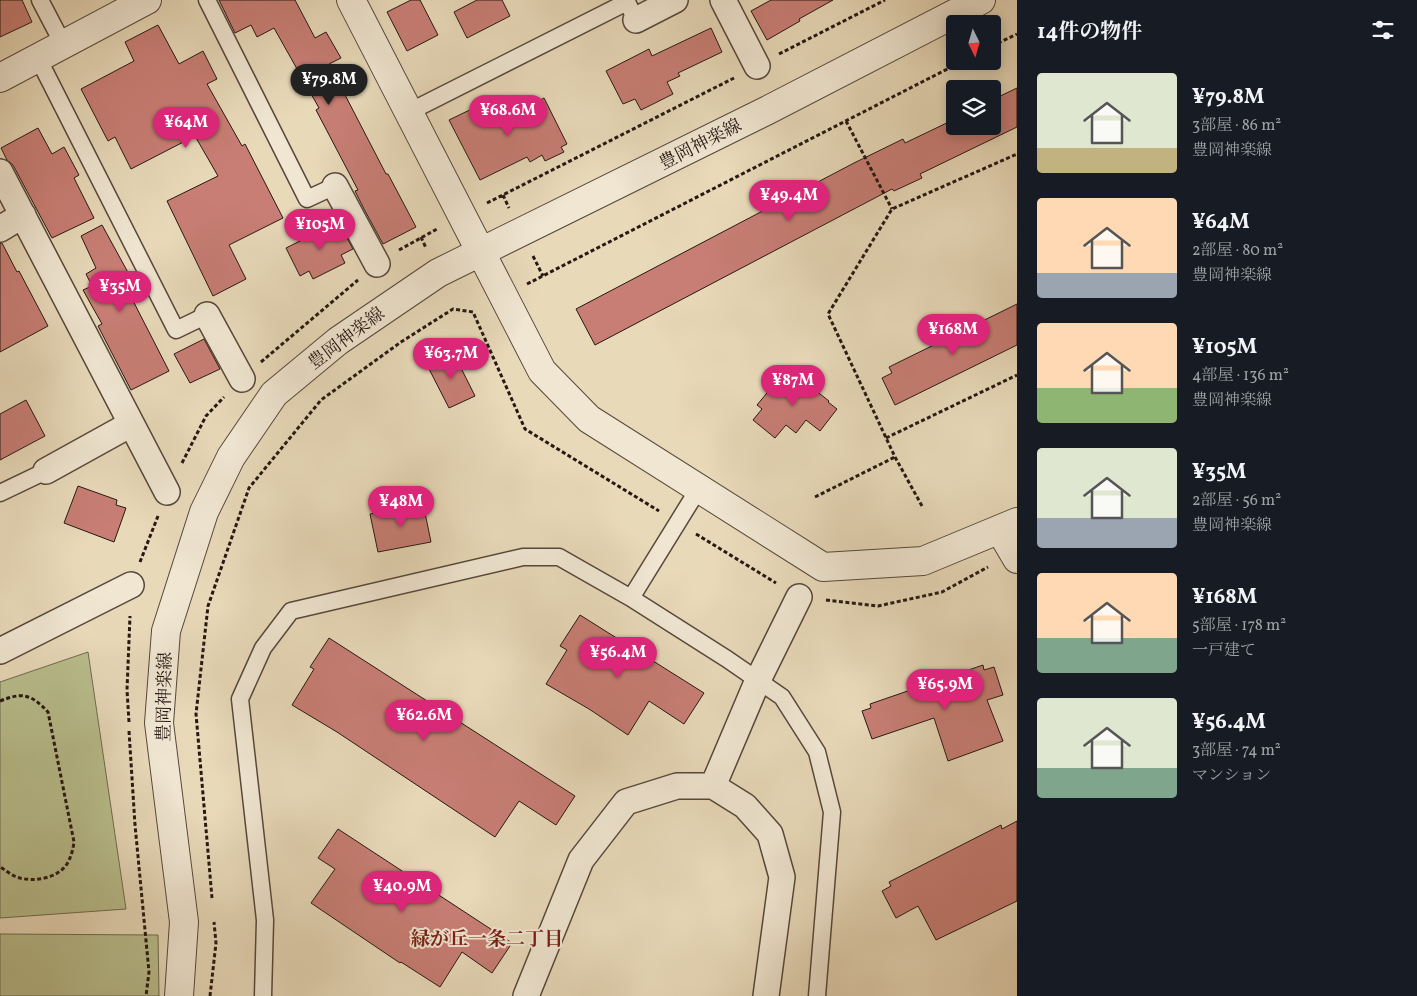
<!DOCTYPE html>
<html lang="ja">
<head>
<meta charset="utf-8">
<style>
	body { margin:0; font-family:Vollkorn,"Noto Serif JP",serif; background:#242831; color:#f1f3f6; height:100vh; display:flex; flex-direction:column; font-size:19px; white-space:nowrap }
	* { box-sizing:border-box; margin:0 }
	p { font-size:16px; color:#9ea1a6 }
	.icon { flex:none; width:28px; height:28px; fill:none; stroke:currentColor; stroke-width:2; stroke-linecap:round; stroke-linejoin:round }
	.map { position:relative; flex:1; overflow:hidden }
	.details { display:flex; flex-direction:column; background:#171b24; width:400px }
	.details>* { flex:none }
	.needle { width:32px; rotate:175deg }
	.tools { position:absolute; left:946px; top:15px; display:grid; gap:10px }
	.tools a { display:grid; place-items:center; width:55px; height:55px; border-radius:5px; background:#171b24; box-shadow:0 2px 12px #0003; font-size:25px }
	.price { position:absolute; translate:-50% -42px; padding:0 11px; border-radius:18px; background:#db2777; color:#fff; font-size:16px; line-height:32px; filter:drop-shadow(0 1px 2px #0008) }
	.price::after { content:''; position:absolute; left:50%; top:30px; width:15px; height:11px; margin-left:-8px; background:inherit; clip-path:polygon(0 0,100% 0,50% 100%) }
	.price.selected { background:#222; color:#fff }
	ul { padding:0; list-style:none }
	li { display:flex; align-items:center; gap:15px; height:125px; padding:0 20px }
	li span { display:grid; place-items:center; flex:none; width:140px; height:100px; border-radius:5px; color:#555 }
	li>.icon { margin-inline-start:auto }
	span .icon { width:60px; height:60px; fill:#fffc; stroke-width:1 }
	li b { font-size:21px }
	h2 { display:flex; justify-content:space-between; align-items:center; height:60px; padding:0 20px; font-size:21px }
	main { display:flex; flex:1; min-height:0 }
	.map>svg:first-child { display:block }
	.green { fill:#b9be8d; stroke:#706b50 }
	.building { fill:#c87e75; stroke:#261813 }
	.lines { fill:none; stroke-linecap:round; stroke-linejoin:round }
	.service-casing { stroke:#56483c; stroke-width:19 }
	.pedestrian-casing { stroke:#56483c; stroke-width:28 }
	.minor-casing { stroke:#56483c; stroke-width:30 }
	.tertiary-casing { stroke:#56483c; stroke-width:30 }
	.path { stroke:#261813; stroke-width:3; stroke-dasharray:4 2.5; stroke-linecap:butt }
	.service { stroke:#f0e6d2; stroke-width:16 }
	.pedestrian { stroke:#f0e6d2; stroke-width:25 }
	.minor { stroke:#f0e6d2; stroke-width:28 }
	.tertiary { stroke:#f0e6d2; stroke-width:28 }
	.labels { text-anchor:middle; stroke-width:4; stroke-linejoin:round; paint-order:stroke }
	.street-label { font-size:18px; fill:#261813; stroke:#f0e6d2 }
	.neighbourhood-label { font-size:19px; font-weight:bold; fill:#7a1f14; stroke:#f0e6d2 }
</style>
</head>
<body>
<main>
<div class="map">
<svg width="1017" height="996" viewBox="0 0 1017 996">
	<rect width="100%" height="100%" fill="#e8d9b9"/>
	<filter id="stains"><feTurbulence type="fractalNoise" baseFrequency=".004" numOctaves="4"/><feColorMatrix values="0 0 0 0 .2 0 0 0 0 .09 0 0 0 0 .02 0 0 0 .5 -.17"/></filter>
	<radialGradient id="worn" r=".72"><stop offset=".6" stop-color="#630" stop-opacity="0"/><stop offset="1" stop-color="#630" stop-opacity=".3"/></radialGradient>
	<path class="green" d="M88,652l38,257 -126,9v-236z
		M0,934l158,1 1,61h-159z"/>
	<path class="building" d="M0,0h22l10,22 -32,15z
		M219,0h76l20,38 11,-6 15,26 -12,6 57,110h2l28,53 -33,17 -19,-35 -9,-18 3,-1 -42,-80 3,-2 -45,-80 -17,9 -6,-12 -16,8z
		M411,0h9l18,35 -31,16 -20,-39z
		M477,0h25l8,16 -43,22 -13,-26z
		M771,0h62l-34,19 1,2 -33,19 -16,-29z
		M158,25l21,39 24,-13 14,28 -10,5 35,62 3,-2 38,74 -54,27 17,34 -33,17 -46,-95 51,-25 -23,-40 -64,33 -16,-32 -7,4 -27,-52 53,-28 -9,-19z
		M711,28l11,24 -44,21 2,3 -13,6 6,12 -32,16 -6,-11 -12,5 -17,-33 43,-22 3,7z
		M1017,88v39l-97,47 2,4 -28,13 -2,-2 -297,156 -19,-36 278,-146 49,-24 2,4 50,-24v7h37v-26z
		M544,98l23,46 -6,3 3,5 -19,9 -3,-6 -12,7 -3,-5 -47,23 -31,-60 35,-17 10,21z
		M38,128l14,26 12,-7 15,28 -5,3 20,40 -42,20 -39,-73 -6,-5 -6,-12z
		M338,222l15,27 -12,6 4,8 -32,16 -4,-8 -9,5 -14,-28z
		M102,225l34,62 -8,4 41,80 -38,19 -33,-64 4,-2 -19,-34 9,-4 -6,-12 10,-6 -15,-32z
		M0,243h2l15,29 2,-1 29,55 -48,26z
		M1017,304v41l-122,60 -13,-27 10,-5 -3,-6z
		M204,339l16,30 -30,14 -16,-29z
		M453,352l22,44 -26,12 -22,-43z
		M792,372l37,29 -1,1 9,7 -17,22 -14,-11 -10,13 -10,-8 -11,13 -22,-18 9,-11 -5,-4 23,-28 5,4z
		M26,400l19,36 -45,24v-46z
		M78,486l39,14 -1,5 10,3 -12,34 -50,-19z
		M423,503l8,39 -53,10 -8,-38z
		M580,615l124,78 -20,31 -35,-23 -21,34 -39,-26 -43,-25 21,-34 -7,-4z
		M329,638l246,158 -19,29 -37,-24 -24,36 -158,-105 -45,-27 22,-36 -4,-2z
		M983,665l1,5 10,-3 9,28 -16,5 16,41 -55,20 -14,-43 -62,21 -10,-28 9,-3 -1,-4z
		M1017,821v80l-81,39 -18,-34 -22,12 -14,-27 9,-5 -2,-4 112,-57 1,4z
		M338,829l174,114 -20,30 -30,-21 -22,35 -39,-25 -1,1 -89,-60 24,-34 -17,-11z"/>
	<g class="lines">
		<defs>
			<path id="service" d="M40,0l23,44
				M207,0l100,199 28,-13
				M38,58l138,272 31,-15
				M409,112l218,-110 9,18
				M0,493l46,-22
				M631,598l68,-110
				M263,996l2,-76 -25,-221 23,-51 28,-37 232,-54h36l72,41 96,61 55,38 35,55 15,60 -15,184"/>
			<path id="pedestrian" d="M723,0l34,66
				M636,20l39,-20
				M0,172l167,320
				M335,186l42,78
				M0,229l23,-14
				M207,315l35,64
				M46,471l85,-47
				M0,651l131,-66
				M713,786l45,-106 41,-83
				M526,996l55,-136 45,-58 51,-16h36l32,20 25,28 12,43 -16,119"/>
			<path id="minor" d="M351,0l191,371 47,48 234,148 100,-6 94,-39
				M0,78l147,-78
				M1000,530l17,29"/>
			<path id="tertiary" d="M179,996l5,-74 -25,-199 7,-92 38,-119 27,-55 43,-63 64,-53 100,-68 330,-163 213,-110"/>
		</defs>
		<use href="#service" class="service-casing"/>
		<use href="#pedestrian" class="pedestrian-casing"/>
		<use href="#minor" class="minor-casing"/>
		<use href="#tertiary" class="tertiary-casing"/>
		<path class="path" d="M992,46l25,-12
			M779,54l106,-54
			M846,121l46,88
			M503,195l6,13
			M487,203l247,-125
			M421,237l5,11
			M399,250l38,-21
			M533,256l10,20
			M527,284l436,-223
			M261,362l97,-82
			M886,438l131,-63
			M182,463l24,-47 18,-19
			M815,497l80,-40
			M922,506l-27,-49 -67,-143 64,-105 125,-55
			M696,534l80,49
			M140,562l18,-46
			M826,600l52,6 64,-14 46,-25
			M0,701c23,-9 31,-7 48,11l26,130c-1,8 -3,15 -7,22 -9,14 -32,18 -47,14 -7,-1 -14,-8 -20,-11
			M129,722l-2,-32 3,-74
			M129,731l6,94 14,147 -3,24
			M212,898l-16,-184 12,-108 41,-118 72,-88 80,-58 52,-33 20,3 52,117 134,82
			M210,996l6,-53 -2,-21"/>
		<use href="#service" class="service"/>
		<use href="#pedestrian" class="pedestrian"/>
		<use href="#minor" class="minor"/>
		<use href="#tertiary" class="tertiary"/>
	</g>
	<g class="labels">
		<g class="street-label">
			<text transform="translate(700 144) rotate(-27)" y="6">豊岡神楽線</text>
			<text transform="translate(346 338) rotate(-37)" y="6">豊岡神楽線</text>
			<text transform="translate(164 697) rotate(-89)" y="6">豊岡神楽線</text>
		</g>
		<g class="neighbourhood-label">
			<text x="487" y="945">緑が丘一条二丁目</text>
		</g>
	</g>
	<rect width="100%" height="100%" filter="url(#stains)"/>
	<rect width="100%" height="100%" fill="url(#worn)"/>
</svg>
<div class="tools">
<a><svg class="needle" viewBox="-14 -14 28 28"><path d="M0-13l5 13h-10z" fill="#e53935"/><path d="M0 13l5-13h-10z" fill="#9ea1a6"/></svg></a>
<a><svg class="icon" aria-label="layers" viewBox="0 0 24 24"><path d="M12 4l9 5-9 5-9-5zM3 14l9 5 9-5"/></svg></a>
</div>
<b class="price selected" style="left:329px;top:106px">¥79.8M</b>
<b class="price" style="left:508px;top:137px">¥68.6M</b>
<b class="price" style="left:186px;top:149px">¥64M</b>
<b class="price" style="left:789px;top:222px">¥49.4M</b>
<b class="price" style="left:320px;top:251px">¥105M</b>
<b class="price" style="left:120px;top:313px">¥35M</b>
<b class="price" style="left:953px;top:356px">¥168M</b>
<b class="price" style="left:451px;top:380px">¥63.7M</b>
<b class="price" style="left:793px;top:407px">¥87M</b>
<b class="price" style="left:401px;top:528px">¥48M</b>
<b class="price" style="left:618px;top:679px">¥56.4M</b>
<b class="price" style="left:945px;top:711px">¥65.9M</b>
<b class="price" style="left:424px;top:742px">¥62.6M</b>
<b class="price" style="left:402px;top:913px">¥40.9M</b>
</div>
<section class="details">
<h2>14件の物件<svg class="icon" aria-label="filters" viewBox="0 0 24 24"><path d="M4 7h16M4 17h16"/><circle cx="9" cy="7" r="2"/><circle cx="15" cy="17" r="2"/></svg></h2>
<ul>
<li><span style="background:linear-gradient(#dfe7d0 75%,#c2b280 0)"><svg class="icon" aria-label="home" viewBox="0 0 24 24"><path d="M3 11l9-7 9 7M6 9v11h12V9"/></svg></span><div><b>¥79.8M</b><p>3部屋 · 86 m²</p><p>豊岡神楽線</p></div></li>
<li><span style="background:linear-gradient(#ffd9b3 75%,#9aa5b1 0)"><svg class="icon" aria-label="home" viewBox="0 0 24 24"><path d="M3 11l9-7 9 7M6 9v11h12V9"/></svg></span><div><b>¥64M</b><p>2部屋 · 80 m²</p><p>豊岡神楽線</p></div></li>
<li><span style="background:linear-gradient(#ffd9b3 65%,#8fb573 0)"><svg class="icon" aria-label="home" viewBox="0 0 24 24"><path d="M3 11l9-7 9 7M6 9v11h12V9"/></svg></span><div><b>¥105M</b><p>4部屋 · 136 m²</p><p>豊岡神楽線</p></div></li>
<li><span style="background:linear-gradient(#dfe7d0 70%,#9aa5b1 0)"><svg class="icon" aria-label="home" viewBox="0 0 24 24"><path d="M3 11l9-7 9 7M6 9v11h12V9"/></svg></span><div><b>¥35M</b><p>2部屋 · 56 m²</p><p>豊岡神楽線</p></div></li>
<li><span style="background:linear-gradient(#ffd9b3 65%,#7fa58c 0)"><svg class="icon" aria-label="home" viewBox="0 0 24 24"><path d="M3 11l9-7 9 7M6 9v11h12V9"/></svg></span><div><b>¥168M</b><p>5部屋 · 178 m²</p><p>一戸建て</p></div></li>
<li><span style="background:linear-gradient(#dfe7d0 70%,#7fa58c 0)"><svg class="icon" aria-label="home" viewBox="0 0 24 24"><path d="M3 11l9-7 9 7M6 9v11h12V9"/></svg></span><div><b>¥56.4M</b><p>3部屋 · 74 m²</p><p>マンション</p></div></li>
</ul>
</section>
</main>
</body>
</html>
